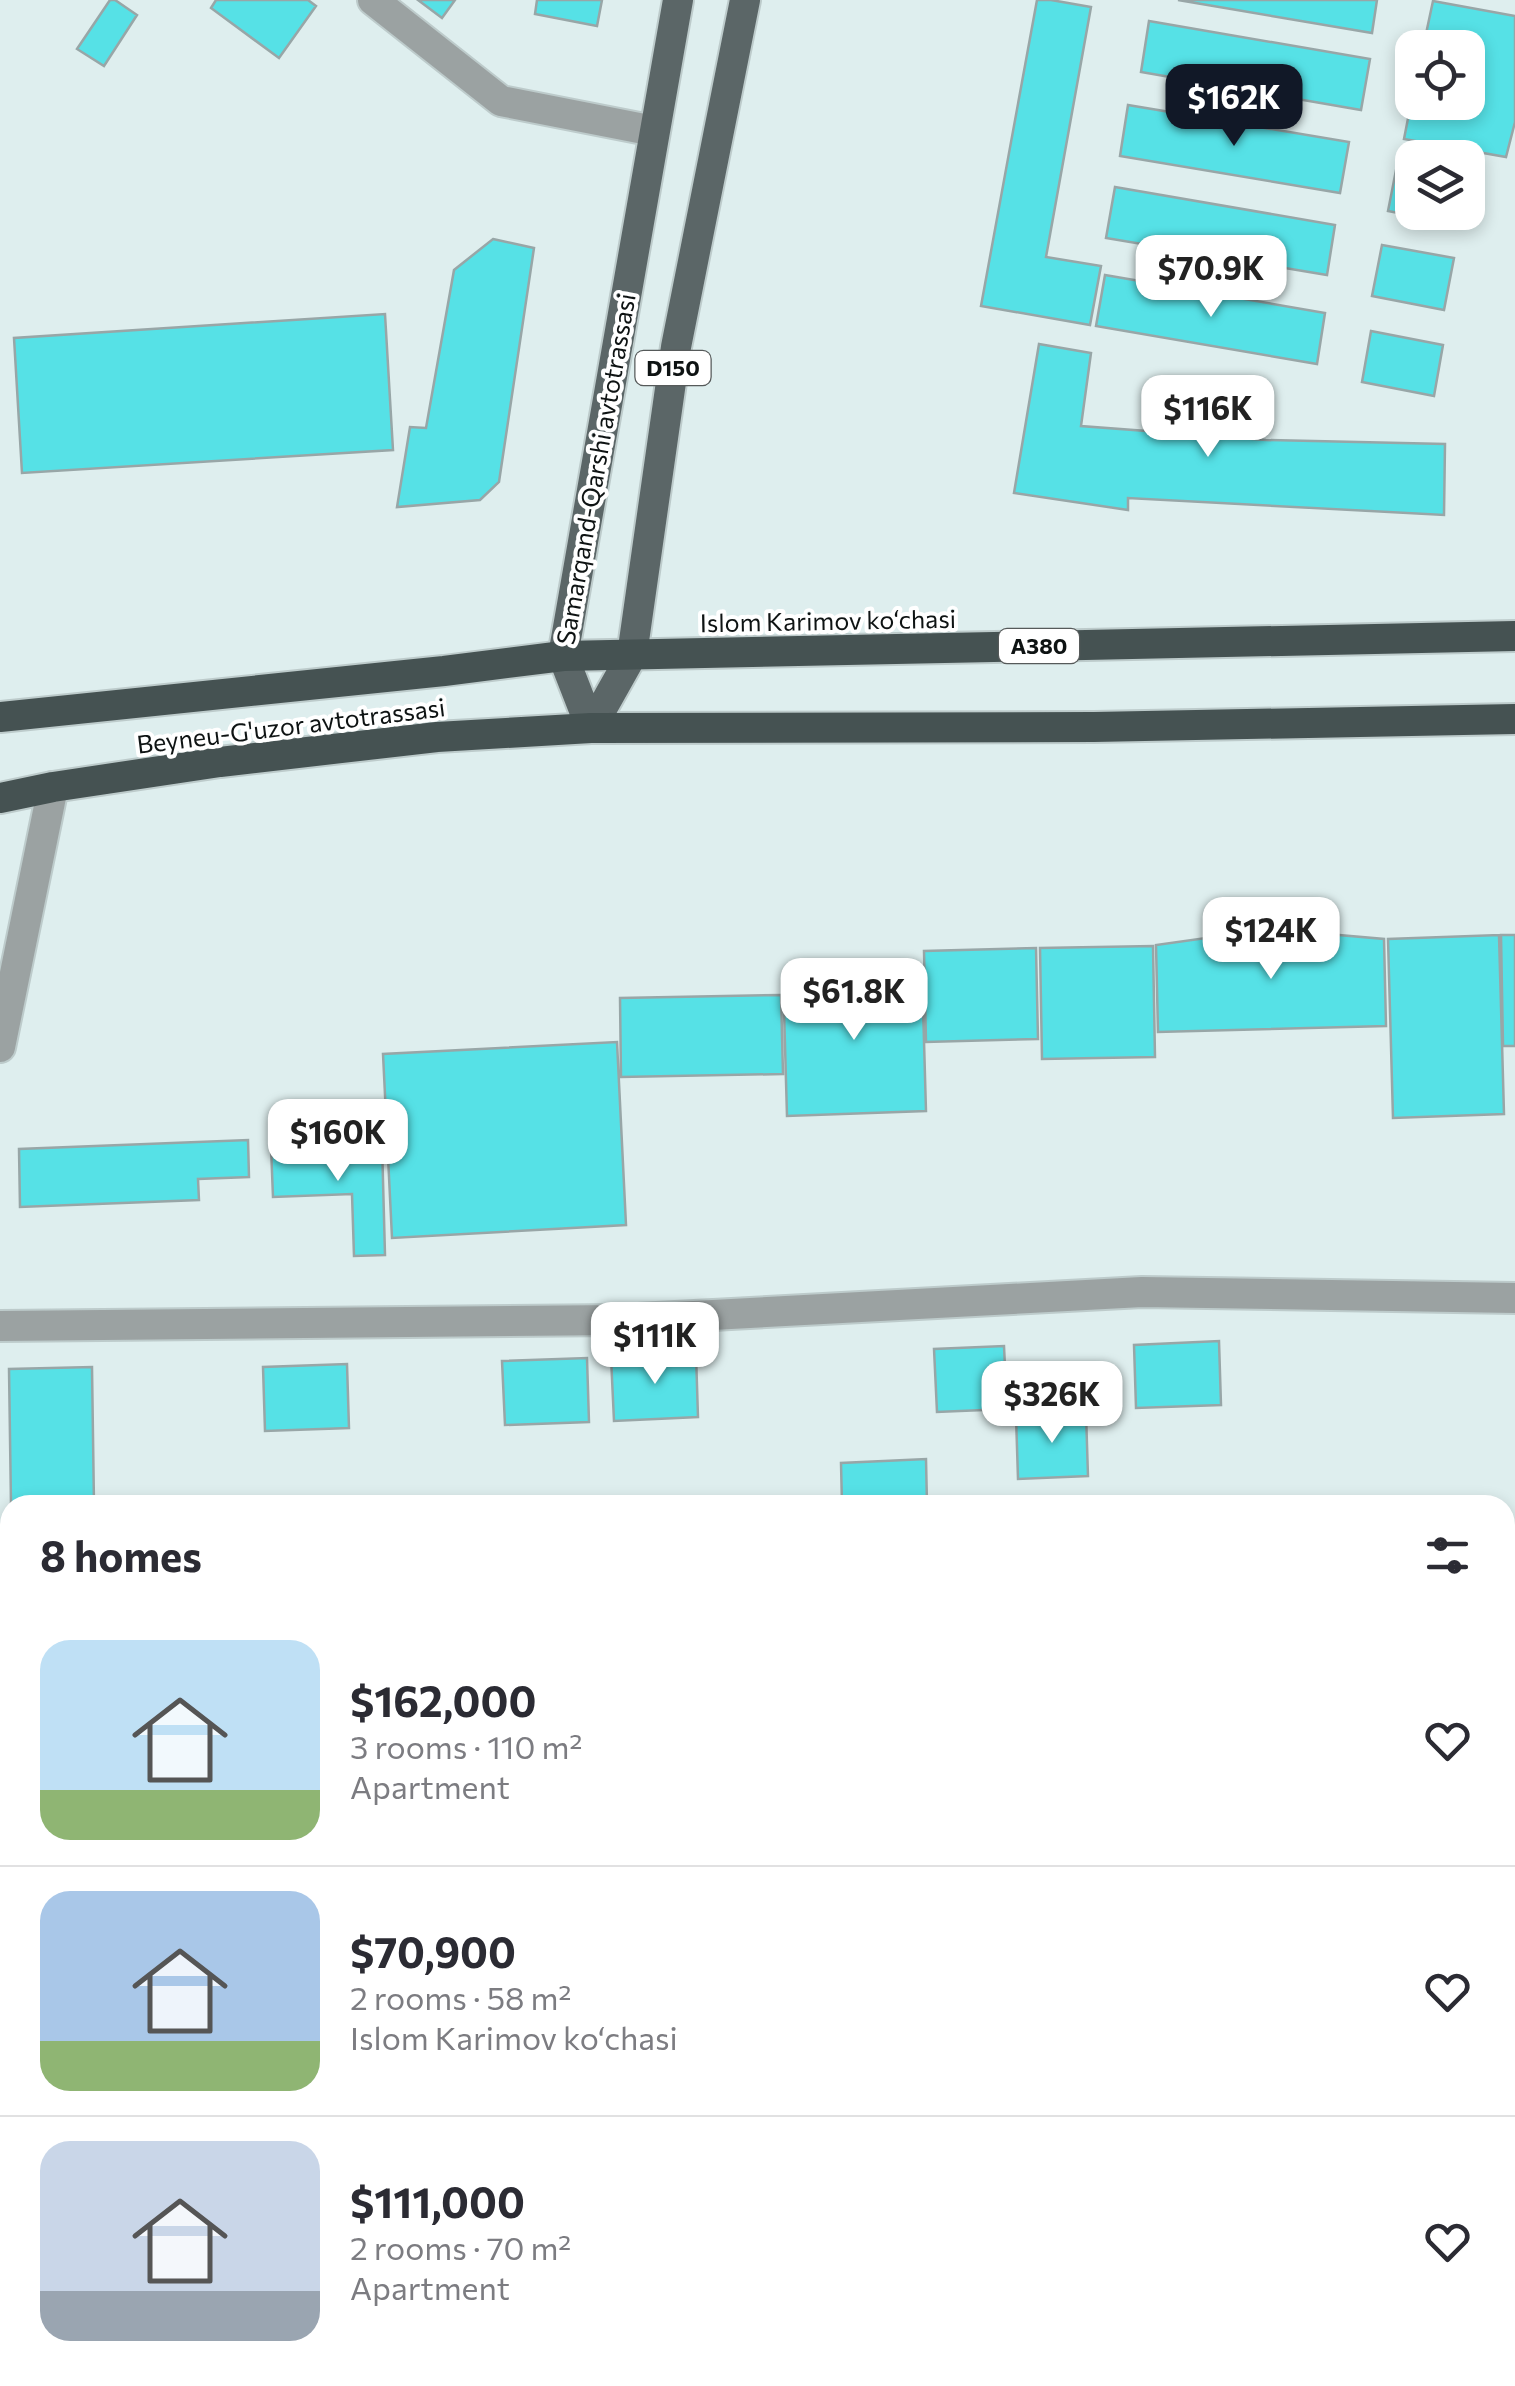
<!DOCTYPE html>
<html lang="en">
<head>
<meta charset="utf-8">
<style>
	body { margin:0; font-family:Commissioner,sans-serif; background:#f7f7f7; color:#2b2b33; height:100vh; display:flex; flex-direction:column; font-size:38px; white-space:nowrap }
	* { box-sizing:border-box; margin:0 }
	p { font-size:32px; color:#7c7c81 }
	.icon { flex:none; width:55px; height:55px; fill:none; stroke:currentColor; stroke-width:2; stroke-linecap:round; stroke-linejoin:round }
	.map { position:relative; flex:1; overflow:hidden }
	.drawer { position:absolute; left:0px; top:1495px; width:1515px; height:892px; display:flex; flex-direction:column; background:#fff; border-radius:30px 30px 0 0; box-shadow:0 5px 15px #0003 }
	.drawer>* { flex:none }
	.controls { position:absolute; left:1395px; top:30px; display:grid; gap:20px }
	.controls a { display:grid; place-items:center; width:90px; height:90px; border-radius:20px; background:#fff; box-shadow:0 5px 15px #0003; font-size:50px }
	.price { position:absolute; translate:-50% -85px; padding:0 22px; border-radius:20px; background:#fff; color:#222; font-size:32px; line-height:65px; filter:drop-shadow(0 2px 5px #0008) }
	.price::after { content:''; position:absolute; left:50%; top:60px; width:30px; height:22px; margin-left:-15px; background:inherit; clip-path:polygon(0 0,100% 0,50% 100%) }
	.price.selected { background:#111827; color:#fff }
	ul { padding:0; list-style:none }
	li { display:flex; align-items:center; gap:30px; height:250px; padding:0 40px }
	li+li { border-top:2px solid #e1e1e2 }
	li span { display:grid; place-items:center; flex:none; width:280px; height:200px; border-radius:30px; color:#555 }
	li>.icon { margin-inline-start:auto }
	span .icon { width:120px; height:120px; fill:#fffc; stroke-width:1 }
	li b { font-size:42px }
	h2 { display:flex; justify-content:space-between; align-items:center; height:120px; padding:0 40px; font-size:42px }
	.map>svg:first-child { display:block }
	.building { fill:#56e1e6; stroke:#98a6a7; stroke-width:2.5 }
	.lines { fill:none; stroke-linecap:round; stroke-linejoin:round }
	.minor-casing { stroke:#bdcbcb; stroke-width:34 }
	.major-casing { stroke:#bdcbcb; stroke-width:34 }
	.highway-casing { stroke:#bdcbcb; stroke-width:34 }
	.minor { stroke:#9ba2a2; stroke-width:30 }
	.major { stroke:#5b6667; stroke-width:30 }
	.highway { stroke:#455252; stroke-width:30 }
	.labels { text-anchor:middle; stroke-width:8; stroke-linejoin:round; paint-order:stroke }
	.shield { fill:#fff; stroke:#565a5a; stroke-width:2.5 }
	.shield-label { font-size:22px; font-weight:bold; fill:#0e1313 }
	.street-label { font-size:25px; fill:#0e1313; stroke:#fff }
</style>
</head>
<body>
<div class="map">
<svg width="1515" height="2386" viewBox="0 0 1515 2386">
	<rect width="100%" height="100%" fill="#deeeee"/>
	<path class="building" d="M110,0h5l22,15 -33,51 -27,-17z
		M216,0h92l8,6 -37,52 -68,-50z
		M418,0h37l-13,18z
		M537,0h65l-5,26 -62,-12z
		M1037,0h14l40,7 -45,250 55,9 -11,59 -109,-19z
		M1178,0h199l-5,33z
		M1433,1l82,15v106l-9,35 -102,-18 8,-41v4h56v-54h-45z
		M1149,21l221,38 -9,51 -220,-38z
		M1128,105l221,37 -9,51 -220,-37z
		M1398,160l14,3v49h50l-2,13 -72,-14z
		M1115,187l220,38 -8,50 -221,-37z
		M493,239l41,9 -35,234 -19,18 -83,7 13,-80 16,1 28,-158z
		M1382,245l72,13 -10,52 -72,-14z
		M1105,275l220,38 -8,51 -221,-38z
		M385,314l8,136 -371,23 -8,-135z
		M1371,331l72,14 -9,51 -72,-14z
		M1039,344l52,9 -10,73 185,14 179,4 -1,71 -316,-17v12l-114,-17z
		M1270,929l114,10 2,87 -228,6 -2,-87z
		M1499,935l5,179 -111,4 -5,-179z
		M1501,935h14v111h-12z
		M1153,946l2,111 -113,2 -2,-111z
		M1036,948l2,91 -112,3 -2,-91z
		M922,971l4,140 -139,5 -4,-141z
		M781,995l2,79 -162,3 -1,-79z
		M617,1042l9,183 -234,13 -9,-184z
		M248,1140l1,37 -51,2 1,21 -179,7 -1,-58z
		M382,1143l3,112 -31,1 -2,-62 -79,3 -2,-50z
		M1219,1341l2,64 -85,3 -2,-63z
		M1004,1346l3,63 -70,3 -3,-63z
		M696,1354l2,63 -84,4 -3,-64z
		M587,1358l2,64 -84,3 -3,-64z
		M347,1364l2,64 -84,3 -2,-64z
		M92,1367l2,138h-83l-2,-136z
		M1086,1413l2,63 -70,3 -2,-63z
		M926,1459l1,46h-85l-1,-42z
		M1505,1514h4l2,64h-6z
		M10,1553v70l-10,1v-70z
		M1505,2343h10v43h-53v-8h43z
		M0,2375h10v3h35v8h-45z"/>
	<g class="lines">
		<defs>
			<path id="minor" d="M373,0l128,101 153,30
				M0,1047l53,-260
				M0,1326l619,-6 523,-28 373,6
				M1505,1728h10
				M0,1745h10
				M1505,2066l10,-53
				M0,2159h10"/>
			<path id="major" d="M591,728l41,-73 44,-308 69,-347
				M591,728l-28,-72 115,-656"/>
			<path id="highway" d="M0,717l444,-46 119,-15 952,-20
				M0,798l53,-11 167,-25 217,-25 154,-9 503,-1 421,-8"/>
		</defs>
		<use href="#minor" class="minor-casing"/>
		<use href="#major" class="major-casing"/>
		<use href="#highway" class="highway-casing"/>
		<use href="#minor" class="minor"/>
		<use href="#major" class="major"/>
		<use href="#highway" class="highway"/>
	</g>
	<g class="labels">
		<g class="shield">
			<rect x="635.5" y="351" width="75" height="34" rx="8"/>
			<rect x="999" y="629" width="80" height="34" rx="8"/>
		</g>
		<g class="shield-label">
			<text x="673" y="376">D150</text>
			<text x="1039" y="654">A380</text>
		</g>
		<g class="street-label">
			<text transform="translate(596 469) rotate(-80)" y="9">Samarqand-Qarshi avtotrassasi</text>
			<text transform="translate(828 621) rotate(-1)" y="9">Islom Karimov ko‘chasi</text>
			<text transform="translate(291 726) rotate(-7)" y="9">Beyneu-G'uzor avtotrassasi</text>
		</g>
	</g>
</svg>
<div class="controls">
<a><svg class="icon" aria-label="locate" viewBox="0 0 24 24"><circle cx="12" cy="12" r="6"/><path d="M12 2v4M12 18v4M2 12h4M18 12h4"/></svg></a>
<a><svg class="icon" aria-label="layers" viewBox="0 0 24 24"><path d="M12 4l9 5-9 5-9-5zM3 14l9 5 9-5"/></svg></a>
</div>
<b class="price selected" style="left:1234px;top:149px">$162K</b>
<b class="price" style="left:1211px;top:320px">$70.9K</b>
<b class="price" style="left:1208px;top:460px">$116K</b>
<b class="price" style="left:1271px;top:982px">$124K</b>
<b class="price" style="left:854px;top:1043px">$61.8K</b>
<b class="price" style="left:338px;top:1184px">$160K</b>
<b class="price" style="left:655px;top:1387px">$111K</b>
<b class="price" style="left:1052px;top:1446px">$326K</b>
<section class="drawer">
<h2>8 homes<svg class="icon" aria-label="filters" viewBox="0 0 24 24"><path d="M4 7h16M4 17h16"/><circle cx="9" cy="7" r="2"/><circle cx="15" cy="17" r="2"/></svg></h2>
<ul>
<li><span style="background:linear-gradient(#bfe0f5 75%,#8fb573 0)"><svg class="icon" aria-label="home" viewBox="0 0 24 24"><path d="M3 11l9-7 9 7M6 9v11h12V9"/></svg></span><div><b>$162,000</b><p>3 rooms · 110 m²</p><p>Apartment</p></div><svg class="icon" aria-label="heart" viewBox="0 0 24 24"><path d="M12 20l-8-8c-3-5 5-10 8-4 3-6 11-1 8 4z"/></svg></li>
<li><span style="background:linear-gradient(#a9c7e8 75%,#8fb573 0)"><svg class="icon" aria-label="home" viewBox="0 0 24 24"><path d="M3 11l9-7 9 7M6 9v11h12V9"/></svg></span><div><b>$70,900</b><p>2 rooms · 58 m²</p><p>Islom Karimov ko‘chasi</p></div><svg class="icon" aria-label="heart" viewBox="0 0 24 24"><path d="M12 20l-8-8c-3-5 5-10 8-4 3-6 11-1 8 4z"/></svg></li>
<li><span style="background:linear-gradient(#c9d6e8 75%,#9aa5b1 0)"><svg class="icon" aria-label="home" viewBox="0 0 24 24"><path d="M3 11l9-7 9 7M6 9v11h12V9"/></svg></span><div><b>$111,000</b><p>2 rooms · 70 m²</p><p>Apartment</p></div><svg class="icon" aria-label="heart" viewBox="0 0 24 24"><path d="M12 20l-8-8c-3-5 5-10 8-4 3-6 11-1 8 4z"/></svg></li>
</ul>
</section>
</div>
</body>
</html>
